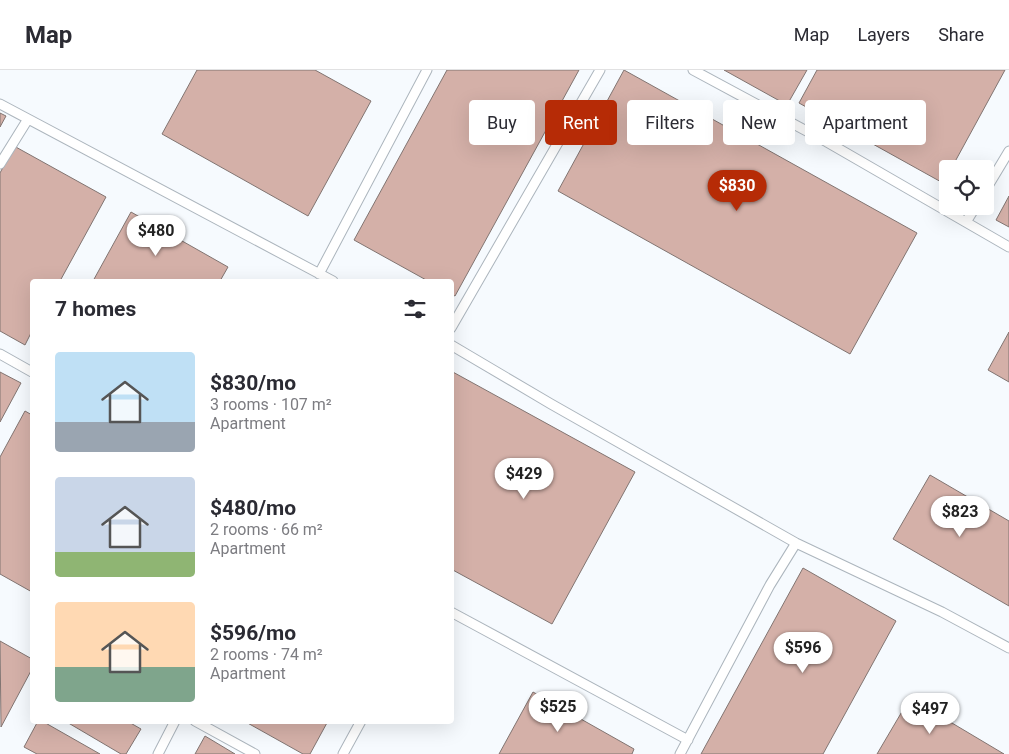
<!DOCTYPE html>
<html lang="en">
<head>
<meta charset="utf-8">
<style>
	body { margin:0; font-family:Roboto,sans-serif; background:#f7f7f7; color:#2b2b33; height:100vh; display:flex; flex-direction:column; font-size:19px; white-space:nowrap }
	* { box-sizing:border-box; margin:0 }
	p { font-size:16px; color:#7c7c81 }
	.icon { flex:none; width:28px; height:28px; fill:none; stroke:currentColor; stroke-width:2; stroke-linecap:round; stroke-linejoin:round }
	.map { position:relative; flex:1; overflow:hidden }
	.side { position:absolute; left:30px; top:209px; width:424px; height:445px; display:flex; flex-direction:column; background:#fff; border-radius:5px; box-shadow:0 5px 20px #0002 }
	.side>* { flex:none }
	.banner { position:absolute; left:469px; top:30px; width:465px; height:45px; display:flex; gap:10px }
	.buttons { position:absolute; left:939px; top:90px; display:grid; gap:10px }
	.buttons a { display:grid; place-items:center; width:55px; height:55px; border-radius:5px; background:#fff; box-shadow:0 5px 20px #0002; font-size:25px }
	.price { position:absolute; translate:-50% -42px; padding:0 11px; border-radius:18px; background:#fff; color:#222; font-size:16px; line-height:32px; filter:drop-shadow(0 1px 2px #0008) }
	.price::after { content:''; position:absolute; left:50%; top:30px; width:15px; height:11px; margin-left:-8px; background:inherit; clip-path:polygon(0 0,100% 0,50% 100%) }
	.price.selected { background:#b62b06; color:#fff }
	ul { padding:0; list-style:none }
	li { display:flex; align-items:center; gap:15px; height:125px; padding:0 25px }
	li span { display:grid; place-items:center; flex:none; width:140px; height:100px; border-radius:5px; color:#555 }
	li>.icon { margin-inline-start:auto }
	span .icon { width:60px; height:60px; fill:#fffc; stroke-width:1 }
	li b { font-size:21px }
	h2 { display:flex; justify-content:space-between; align-items:center; height:60px; padding:0 25px; font-size:21px }
	.tag { padding:0 18px; border-radius:5px; background:#fff; box-shadow:0 5px 20px #0002; font-size:18px; line-height:45px }
	.tag.selected { background:#b62b06; color:#fff }
	header { display:flex; align-items:center; gap:30px; box-sizing:border-box; height:70px; padding:0 25px; background:#fff; border-bottom:1px solid #e1e1e2 }
	header strong { font-size:24px }
	nav { display:flex; gap:28px; margin-inline-start:auto; font-size:18px }
	.map>svg:first-child { display:block }
	.building { fill:#d4b0a8; stroke:#817471 }
	.lines { fill:none; stroke-linecap:round; stroke-linejoin:round }
	.lane-casing { stroke:#acb5bd; stroke-width:11 }
	.lane { stroke:#fff; stroke-width:9 }
</style>
</head>
<body>
<header>
<strong>Map</strong>
<nav><a>Map</a><a>Layers</a><a>Share</a></nav>
</header>
<div class="map">
<svg width="1009" height="684" viewBox="0 0 1009 684">
	<rect width="100%" height="100%" fill="#f6fafe"/>
	<path class="building" d="M197,0h118l56,31 -63,115 -146,-82z
		M447,0h132l-124,226 -4,-2v-13h-23l-74,-41z
		M624,0l293,163 -67,121 -292,-163z
		M724,0h83l-20,35z
		M817,0h188l-54,99h-3v5l-5,9 -144,-80z
		M0,43l6,3 -6,11z
		M14,76l92,51 -46,84h-28v50l-7,14 -25,-14v-158z
		M1009,126v31l-13,-7z
		M131,142l97,55 -8,14h-127z
		M1009,262v50l-21,-12z
		M451,301l184,101 -83,152 -101,-55z
		M0,302l21,11 -21,39z
		M25,341l7,4v177l-32,-18v-117z
		M930,405l79,46v85l-116,-67z
		M803,498l93,53 -73,133h-122z
		M0,571l32,18v10l-31,58z
		M533,622l101,57 -2,5h-133z
		M910,628l94,56h-127z
		M38,651h4l58,33h-63l-13,-7z
		M65,651h62l14,8 -15,25h-5z
		M244,651h84l-18,33h-7z
		M205,666l30,18h-40z"/>
	<g class="lines">
		<defs>
			<path id="lane" d="M693,0l134,72 182,105
				M0,34l333,177
				M0,94l28,-45
				M985,121l24,-40
				M966,152l10,-16
				M319,204l108,-204
				M451,258l149,-258
				M451,275l100,59 245,139 146,69 67,36
				M0,284l32,18
				M451,542l237,128
				M195,651l60,33
				M158,684l17,-33
				M343,684l18,-33
				M680,684l90,-169 26,-42"/>
		</defs>
		<use href="#lane" class="lane-casing"/>
		<use href="#lane" class="lane"/>
	</g>
</svg>
<div class="buttons">
<a><svg class="icon" aria-label="locate" viewBox="0 0 24 24"><circle cx="12" cy="12" r="6"/><path d="M12 2v4M12 18v4M2 12h4M18 12h4"/></svg></a>
</div>
<b class="price selected" style="left:737px;top:142px">$830</b>
<b class="price" style="left:156px;top:187px">$480</b>
<b class="price" style="left:524px;top:430px">$429</b>
<b class="price" style="left:960px;top:468px">$823</b>
<b class="price" style="left:803px;top:604px">$596</b>
<b class="price" style="left:558px;top:663px">$525</b>
<b class="price" style="left:930px;top:665px">$497</b>
<div class="banner">
<a class="tag">Buy</a>
<a class="tag selected">Rent</a>
<a class="tag">Filters</a>
<a class="tag">New</a>
<a class="tag">Apartment</a>
</div>
<section class="side">
<h2>7 homes<svg class="icon" aria-label="filters" viewBox="0 0 24 24"><path d="M4 7h16M4 17h16"/><circle cx="9" cy="7" r="2"/><circle cx="15" cy="17" r="2"/></svg></h2>
<ul>
<li><span style="background:linear-gradient(#bfe0f5 70%,#9aa5b1 0)"><svg class="icon" aria-label="home" viewBox="0 0 24 24"><path d="M3 11l9-7 9 7M6 9v11h12V9"/></svg></span><div><b>$830/mo</b><p>3 rooms · 107 m²</p><p>Apartment</p></div></li>
<li><span style="background:linear-gradient(#c9d6e8 75%,#8fb573 0)"><svg class="icon" aria-label="home" viewBox="0 0 24 24"><path d="M3 11l9-7 9 7M6 9v11h12V9"/></svg></span><div><b>$480/mo</b><p>2 rooms · 66 m²</p><p>Apartment</p></div></li>
<li><span style="background:linear-gradient(#ffd9b3 65%,#7fa58c 0)"><svg class="icon" aria-label="home" viewBox="0 0 24 24"><path d="M3 11l9-7 9 7M6 9v11h12V9"/></svg></span><div><b>$596/mo</b><p>2 rooms · 74 m²</p><p>Apartment</p></div></li>
</ul>
</section>
</div>
</body>
</html>
